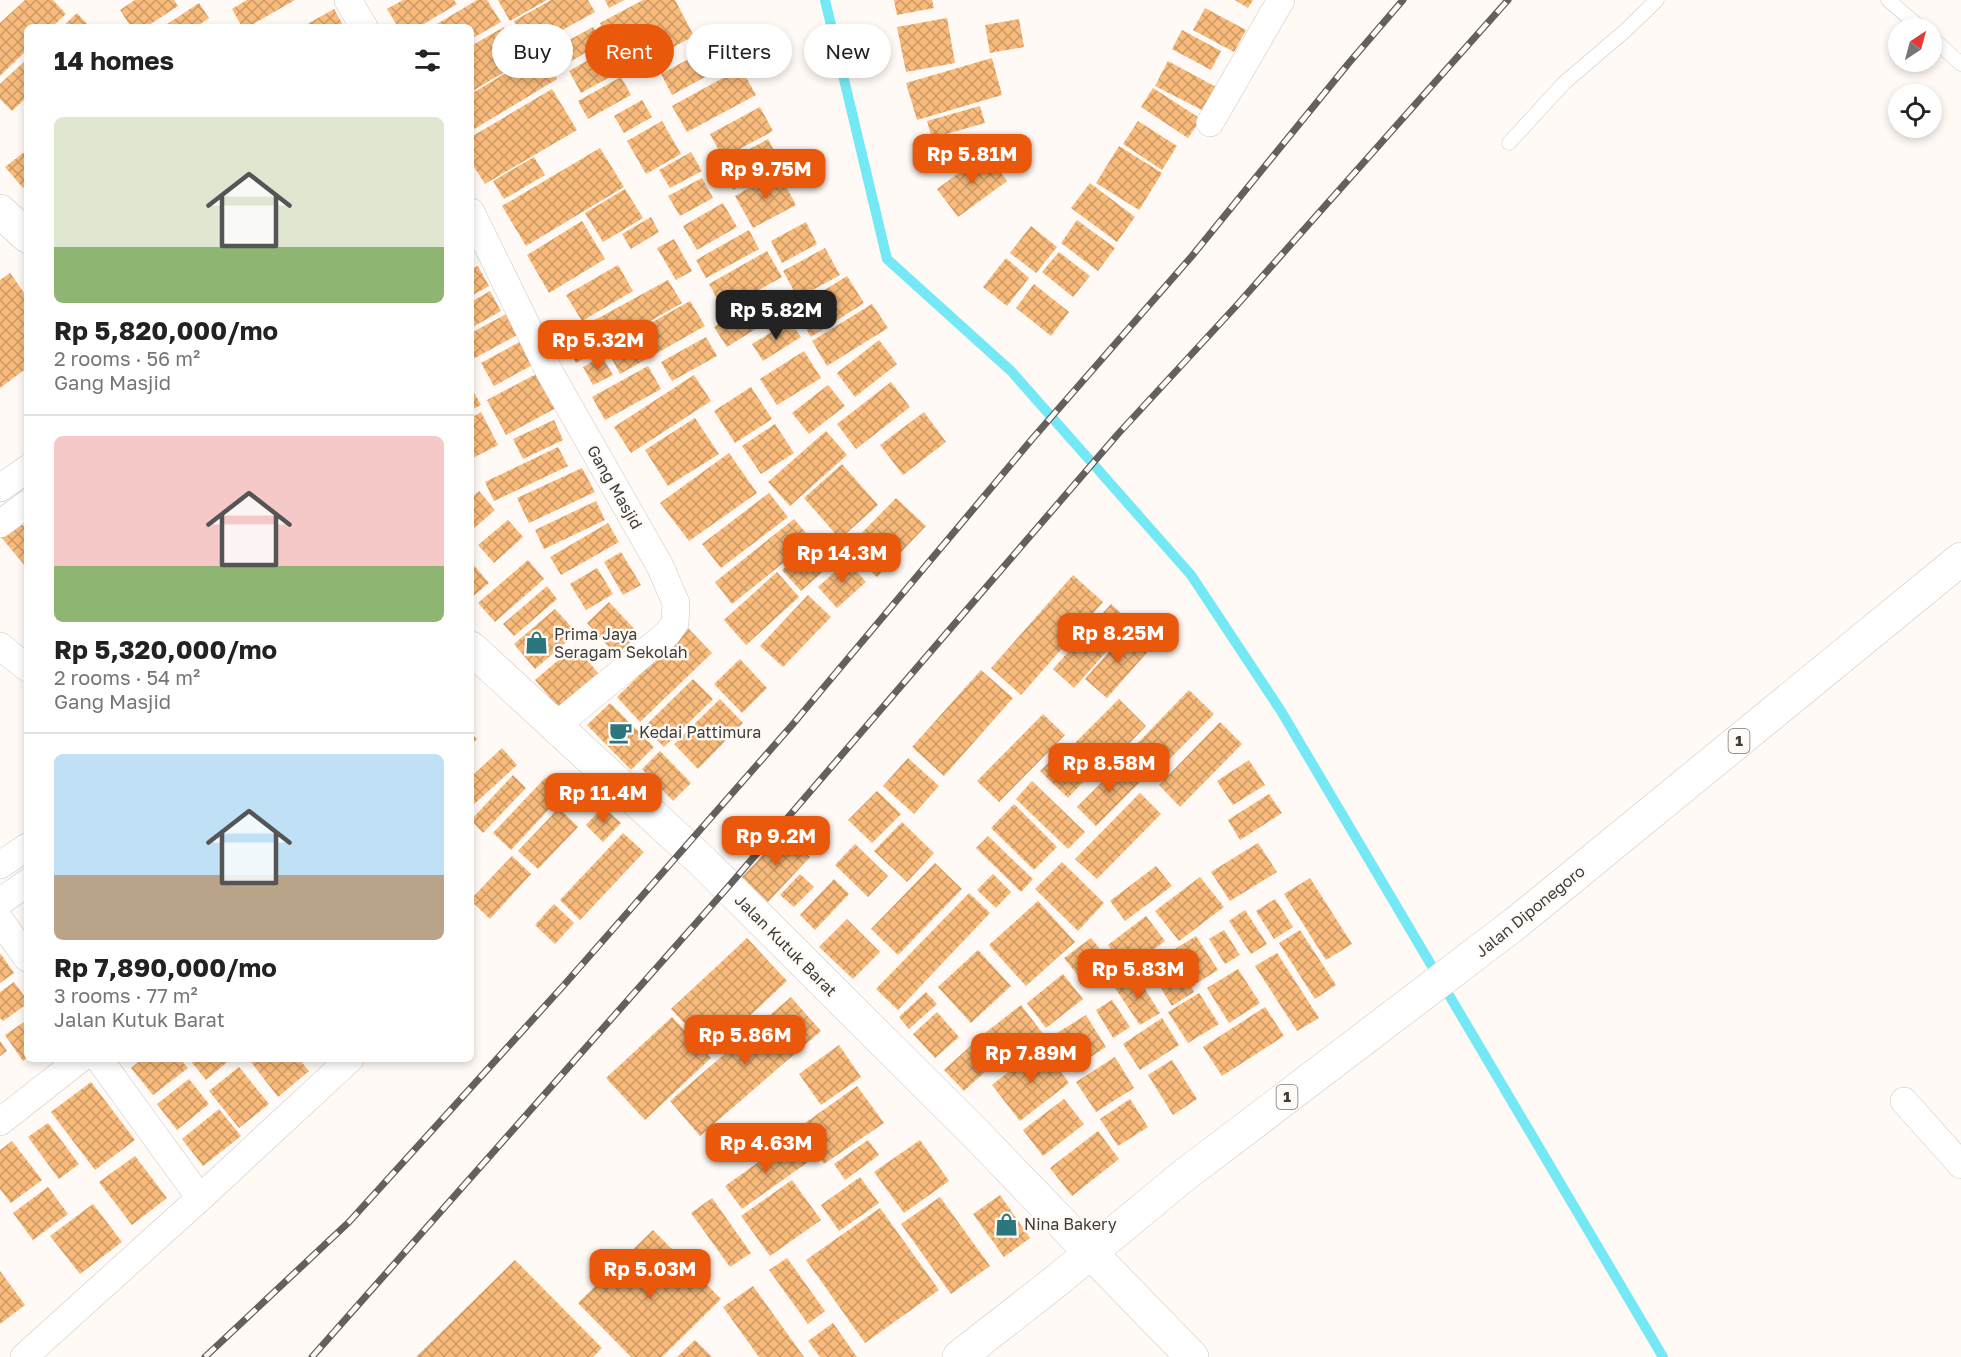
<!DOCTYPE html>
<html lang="en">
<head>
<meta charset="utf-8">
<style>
	body { margin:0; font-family:"Golos Text",sans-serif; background:#f6f6f6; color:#222; height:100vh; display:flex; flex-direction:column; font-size:22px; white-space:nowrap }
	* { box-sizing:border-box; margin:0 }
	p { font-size:20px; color:#767676 }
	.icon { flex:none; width:33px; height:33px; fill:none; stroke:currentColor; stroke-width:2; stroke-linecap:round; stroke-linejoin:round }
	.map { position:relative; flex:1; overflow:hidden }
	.side { position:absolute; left:24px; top:24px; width:450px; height:1038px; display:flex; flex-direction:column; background:#fff; border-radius:9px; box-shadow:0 3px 9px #0003 }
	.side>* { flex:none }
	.top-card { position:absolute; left:492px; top:24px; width:570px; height:54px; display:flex; gap:12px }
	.needle { width:39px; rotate:36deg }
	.fabs { position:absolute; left:1888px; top:18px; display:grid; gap:12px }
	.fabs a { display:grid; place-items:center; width:54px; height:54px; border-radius:50%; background:#fff; box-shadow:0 3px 9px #0003; font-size:30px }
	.price { position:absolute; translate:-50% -51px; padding:0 14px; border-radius:12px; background:#ea580c; color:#fff; font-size:20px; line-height:39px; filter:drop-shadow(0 2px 3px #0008) }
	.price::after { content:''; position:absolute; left:50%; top:36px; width:18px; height:14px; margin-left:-9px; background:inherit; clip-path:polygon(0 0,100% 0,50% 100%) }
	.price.current { background:#222; color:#fff }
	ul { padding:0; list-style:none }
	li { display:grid; align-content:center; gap:12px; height:318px; padding:0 30px }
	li+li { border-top:2px solid #e0e0e0 }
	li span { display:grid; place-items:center; height:186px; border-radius:9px; color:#555 }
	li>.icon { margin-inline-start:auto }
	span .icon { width:108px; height:108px; fill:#fffc; stroke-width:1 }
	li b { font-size:26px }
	h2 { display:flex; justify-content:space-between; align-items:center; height:72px; padding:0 30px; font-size:26px }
	.chip { padding:0 21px; border-radius:27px; background:#fff; box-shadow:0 3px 9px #0003; font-size:21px; line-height:54px }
	.chip.current { background:#ea580c; color:#fff }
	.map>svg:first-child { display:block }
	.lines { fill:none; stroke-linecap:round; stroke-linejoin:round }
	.stream { stroke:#74e9f5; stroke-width:10 }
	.building { fill:url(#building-cross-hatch) }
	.service-casing { stroke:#ccc7c3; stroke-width:15 }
	.minor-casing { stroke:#ccc7c3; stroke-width:28 }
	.tertiary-casing { stroke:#ccc7c3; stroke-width:34 }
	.secondary-casing { stroke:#ccc7c3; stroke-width:34 }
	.trunk-casing { stroke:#ccc7c3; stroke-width:34 }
	.service { stroke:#fff; stroke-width:14 }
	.minor { stroke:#fff; stroke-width:27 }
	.tertiary { stroke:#fff; stroke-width:33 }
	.secondary { stroke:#fff; stroke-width:33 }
	.trunk { stroke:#fff; stroke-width:33 }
	.rail-casing { stroke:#63615f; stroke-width:7 }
	.rail { stroke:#fffaf5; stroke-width:4.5; stroke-dasharray:14; stroke-linecap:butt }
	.labels { text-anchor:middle; stroke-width:5; stroke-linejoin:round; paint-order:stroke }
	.shield { fill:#fffaf5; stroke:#787673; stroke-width:1.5 }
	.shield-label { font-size:15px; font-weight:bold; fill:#3e3d3b }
	.street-label { font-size:16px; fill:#3e3d3b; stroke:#fffaf5 }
	.poi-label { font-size:16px; fill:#3e3d3b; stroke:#fffaf5; text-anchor:start }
</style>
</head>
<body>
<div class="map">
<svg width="1961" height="1357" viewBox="0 0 1961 1357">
	<defs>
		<pattern id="building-cross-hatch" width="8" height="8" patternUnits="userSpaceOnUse" patternTransform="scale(1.5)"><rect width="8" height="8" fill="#f9bb7b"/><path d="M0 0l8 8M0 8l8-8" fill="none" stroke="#cb9966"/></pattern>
	</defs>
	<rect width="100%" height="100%" fill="#fffaf5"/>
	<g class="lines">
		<path class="stream" d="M825,0l62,259 124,112 180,204 90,136 382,646"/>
	</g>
	<path class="building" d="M25,0h28l13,14 -14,13h-25v23l-27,26v-53z
		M135,0h39l4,6 -32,21h-15l-11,-17z
		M247,0h48l-47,27h-6l-10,-18z
		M403,0h51l3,4 -38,23h-21l-11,-18z
		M477,0h10l14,22 -30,17v-12h-39z
		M498,0h49l-37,21z
		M551,0h37l7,12 -65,36 -16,-27z
		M605,0h19l-15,8z
		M643,0h32l19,36 -67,36 -27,-49z
		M894,0h38l2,8 -37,7z
		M1235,0h18l-5,8z
		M199,3l10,15 -13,9h-33z
		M1205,8l41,22 -12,22 -41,-22z
		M334,9l10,18h-42z
		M77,13l13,14h-28z
		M947,18l8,45 -49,9 -9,-45z
		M1019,19l5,28 -34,6 -5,-28z
		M504,27l20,33 -53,32v-46z
		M593,27l9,16 -41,24 -10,-17z
		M1182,30l39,21 -10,19 -39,-21z
		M729,37l11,21 -68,37 -11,-21z
		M606,50l13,22 -38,21 -12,-22z
		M541,52l16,27 -86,52v-37z
		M992,58l10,37 -85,25 -11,-37z
		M27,59v38l-15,14 -12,-12v-15z
		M1168,61l48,26 -12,24 -49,-25z
		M741,68l15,27 -69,37 -15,-26z
		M621,77l10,18 -43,24 -10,-18z
		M1153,88l48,31 -13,19 -47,-31z
		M552,89l25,41 -92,54 -14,-22v-25z
		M642,100l10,17 -28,16 -10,-17z
		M980,106l5,17 -53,15 -5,-17z
		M760,107l13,24 -50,27 -13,-24z
		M662,121l19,33 -35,20 -19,-33z
		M1138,121l39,25 -15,24 -39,-26z
		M976,134l5,17 -39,11 -5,-17z
		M768,139l13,25 -48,26 -13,-25z
		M1119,146l43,27 -23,37 -43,-27z
		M600,148l24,39 -98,59 -24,-40z
		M27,150v35l-4,3 -18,-21z
		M691,152l11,19 -32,17 -11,-18z
		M986,153l21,28 -49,36 -21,-28z
		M534,157l11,18 -41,24 -11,-18z
		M778,172l18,33 -43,23 -18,-32z
		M702,178l11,20 -33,18 -12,-20z
		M1090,183l45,34 -18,25 -46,-34z
		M625,189l18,29 -40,24 -18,-29z
		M723,203l14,24 -40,23 -14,-24z
		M651,217l8,15 -28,17 -9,-15z
		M1077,220l38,28 -17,23 -37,-28z
		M582,221l23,38 -56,34 -22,-38z
		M806,222l11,22 -35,19 -11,-22z
		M1031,226l26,21 -21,26 -26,-20z
		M749,230l10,19 -53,29 -10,-18z
		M674,239l18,32 -16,9 -19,-32z
		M825,248l15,27 -42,23 -15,-27z
		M767,251l15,26 -59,33 -14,-26z
		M1059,252l31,24 -17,21 -31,-25z
		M1006,258l23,20 -22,28 -24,-19z
		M618,265l15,26 -51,30 -16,-26z
		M478,266l11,20 -18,10v-27z
		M10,273l17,24v71l-27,20v-108z
		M847,276l17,27 -53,34 -17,-28z
		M668,280l14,23 -106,60 -14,-25z
		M1034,284l35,28 -18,24 -35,-28z
		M490,291l11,20 -30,17v-26z
		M768,293l13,20 -54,34 -13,-20z
		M690,301l15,25 -85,48 -14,-26z
		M872,304l16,24 -61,38 -15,-25z
		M510,312l11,21 -50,27v-27z
		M790,321l11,16 -38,24 -11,-17z
		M706,337l11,19 -45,25 -11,-19z
		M525,339l13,23 -44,24 -13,-23z
		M879,340l18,24 -42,33 -18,-24z
		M804,351l17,27 -44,27 -17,-26z
		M602,356l11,19 -20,10 -10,-18z
		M648,366l13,23 -56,31 -13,-23z
		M538,373l18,35 -50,27 -19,-35z
		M694,375l17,26 -80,52 -17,-26z
		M891,382l19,25 -54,42 -19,-25z
		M828,385l17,21 -36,28 -17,-21z
		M471,387l10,18 -10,5z
		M751,387l21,32 -37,24 -21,-32z
		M481,412l17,33 -25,13 -2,-3v-37z
		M924,412l22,30 -43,33 -23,-30z
		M695,418l24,36 -51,32 -23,-36z
		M554,420l9,20 -40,19 -10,-20z
		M775,424l19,29 -33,21 -19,-28z
		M826,431l21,24 -57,51 -22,-24z
		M558,447l10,19 -74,35 -9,-19z
		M729,453l28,40 -68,48 -29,-38z
		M842,464l36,41 -38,34 -36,-41z
		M582,468l13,24 -66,31 -12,-25z
		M479,491l16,19 -24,21v-33z
		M769,493l19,24 -67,51 -19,-24z
		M896,498l30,28 -49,51 -30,-29z
		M596,501l9,19 -61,29 -9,-19z
		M16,517l11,13v38l-27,-32z
		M794,519l18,21 -80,64 -17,-22z
		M508,520l15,17 -29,26 -16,-18z
		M608,523l11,19 -58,33 -11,-18z
		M823,534l19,21 -41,36 -19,-21z
		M621,552l20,33 -18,10 -19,-33z
		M528,560l16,19 -49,43 -17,-19z
		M847,561l19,21 -29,26 -19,-21z
		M472,563l17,20 -18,15v-34z
		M597,568l16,26 -27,16 -16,-26z
		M777,572l22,25 -53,48 -22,-25z
		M1073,575l30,27 -82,93 -30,-27z
		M547,586l10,13 -43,37 -11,-12z
		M808,595l23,22 -48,50 -23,-21z
		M609,602l30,32 -23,21 -29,-32z
		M1111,604l21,19 -58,65 -21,-19z
		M555,609l22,24 -42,36 -21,-25z
		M688,628l24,25 -72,69 -23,-25z
		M1129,629l22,19 -44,50 -22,-19z
		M575,646l24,28 -40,34 -24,-28z
		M740,659l27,29 -25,25 -28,-29z
		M981,670l32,28 -69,78 -32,-29z
		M693,679l20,20 -49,48 -20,-20z
		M1189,690l25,24 -59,60 -24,-24z
		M720,699l23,24 -45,46 -24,-25z
		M1119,699l27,27 -52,54 -28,-28z
		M610,703l44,44 -23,23 -44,-45z
		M1043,714l22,21 -66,67 -22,-21z
		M1220,722l22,22 -62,63 -21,-22z
		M471,733l6,6 -6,6z
		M502,748l15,17 -46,42v-30z
		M660,751l31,32 -18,18 -31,-32z
		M1056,756l27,26 -15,16 -28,-27z
		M908,758l31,28 -25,28 -31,-28z
		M1249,760l16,25 -32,20 -16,-24z
		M1123,761l19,19 -46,46 -19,-19z
		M513,775l13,13 -43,45 -12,-13z
		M545,778l18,16 -52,56 -18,-17z
		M1032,781l53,51 -17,17 -52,-50z
		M877,791l24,23 -29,29 -24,-23z
		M1140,793l21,21 -64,65 -22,-20z
		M1269,794l13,19 -42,27 -12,-20z
		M1014,804l43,43 -23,23 -43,-42z
		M603,807l18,16 -18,19 -17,-17z
		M559,808l19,19 -40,42 -20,-18z
		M902,822l32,31 -27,29 -33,-31z
		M623,833l21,19 -64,68 -20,-20z
		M784,833l26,24 -42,45 -26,-25z
		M988,836l45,43 -12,13 -45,-44z
		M1258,843l19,29 -47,29 -19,-29z
		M855,844l33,32 -20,21 -33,-32z
		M512,856l19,18 -41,45 -19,-18v-2z
		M1062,862l42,41 -26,28 -43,-42z
		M935,863l27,26 -64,66 -27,-26z
		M1156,866l16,20 -47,35 -15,-20z
		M800,874l14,13 -20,20 -14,-12z
		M993,874l18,18 -15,16 -19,-18z
		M1200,877l24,30 -45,34 -24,-30z
		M1310,878l42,66 -26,16 -42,-66z
		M834,879l15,15 -34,36 -15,-15z
		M969,893l21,20 -92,97 -22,-21z
		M1275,899l18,28 -19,12 -18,-28z
		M1038,901l37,41 -49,44 -37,-41z
		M554,904l20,19 -19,21 -20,-19z
		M1245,910l22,34 -16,10 -22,-33z
		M1146,916l19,25 -38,29 -19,-25z
		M847,919l33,33 -27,27 -34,-32z
		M1224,930l16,25 -15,9 -16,-25z
		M1300,930l36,55 -21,14 -36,-56z
		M1196,936l22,34 -21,13 -22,-34z
		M747,938l40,43 -76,71 -40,-43z
		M1091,938l15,18 -27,21 -15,-19z
		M978,950l33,36 -40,37 -33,-36z
		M1169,952l25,40 -22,14 -25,-40z
		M0,953l14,20 -14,10z
		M1277,953l42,65 -22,13 -42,-65z
		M1238,969l22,34 -31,20 -22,-35z
		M1063,974l20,25 -37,29 -19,-25z
		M1136,975l24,38 -20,12 -25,-37z
		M14,982l13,18v4l-24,17 -3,-3v-26z
		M926,992l11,12 -28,25 -10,-12z
		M1199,993l20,31 -31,19 -20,-31z
		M791,997l30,34 -121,105 -30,-35z
		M1112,1000l18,27 -17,11 -17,-28z
		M1021,1005l23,30 -36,29 -23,-31z
		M1265,1007l19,29 -62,40 -19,-29z
		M937,1012l22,25 -24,21 -22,-24z
		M1086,1015l20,32 -28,18 -21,-32z
		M672,1017l39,41 -66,62 -39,-42z
		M1162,1018l17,27 -39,25 -17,-26z
		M27,1020v38l-4,3 -18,-26z
		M977,1040l20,21 -33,30 -20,-21z
		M0,1041l7,10 -7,5z
		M839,1045l22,32 -40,28 -22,-31z
		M1041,1046l28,37 -49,38 -28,-36z
		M1115,1057l19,31 -38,24 -20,-30z
		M142,1059h38l8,9 -35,27 -22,-27z
		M189,1059h42l-25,21z
		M254,1059h45l10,12 -31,26 -27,-35z
		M1172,1060l25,39 -24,16 -25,-40z
		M239,1067l30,37 -30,24 -30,-37z
		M189,1079l20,25 -32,26 -20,-26z
		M91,1082l44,58 -40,30 -44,-58z
		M857,1086l27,37 -60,41 -26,-36z
		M1064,1099l20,25 -41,32 -20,-26z
		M1130,1099l18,28 -30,19 -18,-27z
		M219,1109l22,27 -38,30 -21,-27z
		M48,1123l31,41 -20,15 -31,-42z
		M1098,1131l21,28 -47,37 -22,-28z
		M791,1139l17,23 -66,47 -17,-23z
		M868,1140l11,15 -34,25 -11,-16z
		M920,1140l29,41 -45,32 -30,-41z
		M12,1141l30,39 -31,23 -11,-14v-39z
		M135,1156l32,42 -35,27 -33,-43z
		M860,1177l19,26 -40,28 -18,-26z
		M792,1180l29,40 -51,36 -29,-40z
		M48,1187l20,27 -35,26 -20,-27z
		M1000,1195l30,43 -26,19 -31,-43z
		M940,1197l50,69 -39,28 -50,-70z
		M712,1198l39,55 -21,14 -39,-54z
		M93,1204l29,38 -42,32 -30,-38z
		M880,1208l59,82 -74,53 -59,-83z
		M653,1230l68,69 -59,58h-31l-53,-54z
		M787,1258l38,53 -17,13 -39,-54z
		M515,1260l87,88 -9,9h-177z
		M0,1271l25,34 -25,19z
		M753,1286l51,71h-45l-36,-50z
		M833,1323l24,34h-37l-12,-16z
		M695,1340l17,17h-35z"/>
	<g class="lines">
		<defs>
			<path id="service" d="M1888,0l33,28
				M1932,38l29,26
				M1509,143l55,-60 62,-53 31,-30"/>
			<path id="minor" d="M348,0l16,27
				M1210,123l71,-123
				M471,212l79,161 110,193 16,37 -1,20 -8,11 -111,92
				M0,488l27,-19
				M0,524l27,-20
				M0,646l27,22
				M0,865l27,-18
				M0,902l27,-19
				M0,920l27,38
				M99,1059l101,139
				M1904,1101l57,64
				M0,1122l80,-63
				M24,1357l176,-159 150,-139"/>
			<path id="tertiary" d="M0,211l27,25
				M471,648l231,213 273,272 116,120"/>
			<path id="secondary" d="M1091,1253l101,104"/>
			<path id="trunk" d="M959,1357l96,-75 127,-105 334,-254 445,-364"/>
		</defs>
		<use href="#service" class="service-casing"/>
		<use href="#minor" class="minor-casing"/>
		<use href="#tertiary" class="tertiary-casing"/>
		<use href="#secondary" class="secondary-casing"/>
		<use href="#trunk" class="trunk-casing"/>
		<use href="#service" class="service"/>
		<use href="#minor" class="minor"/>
		<use href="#tertiary" class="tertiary"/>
		<use href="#secondary" class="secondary"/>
		<use href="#trunk" class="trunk"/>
		<defs>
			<path id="rail" d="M205,1357l144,-135 215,-237 229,-261 240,-286 159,-182 156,-192 55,-64
				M312,1357l416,-470 390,-453 119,-129 271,-305"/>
		</defs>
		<use href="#rail" class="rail-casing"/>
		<use href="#rail" class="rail"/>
	</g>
	<defs>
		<symbol id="shop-bare" viewBox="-9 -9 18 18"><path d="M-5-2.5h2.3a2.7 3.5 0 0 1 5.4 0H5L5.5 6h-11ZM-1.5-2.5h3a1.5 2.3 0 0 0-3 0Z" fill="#2c767d" stroke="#fffaf5" stroke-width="2.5" paint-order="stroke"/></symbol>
		<symbol id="cafe-bare" viewBox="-9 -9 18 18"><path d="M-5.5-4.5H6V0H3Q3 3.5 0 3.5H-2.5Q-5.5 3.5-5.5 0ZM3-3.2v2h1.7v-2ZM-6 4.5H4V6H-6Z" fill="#2c767d" stroke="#fffaf5" stroke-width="2.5" paint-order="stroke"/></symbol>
	</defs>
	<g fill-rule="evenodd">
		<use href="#shop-bare" x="520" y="626" width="33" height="33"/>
		<use href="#cafe-bare" x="604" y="716" width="33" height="33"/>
		<use href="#shop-bare" x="990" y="1208" width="33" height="33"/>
	</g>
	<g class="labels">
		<g class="shield">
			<rect x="1728.5" y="729" width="21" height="24" rx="4.5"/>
			<rect x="1276.5" y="1085" width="21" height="24" rx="4.5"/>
		</g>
		<g class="shield-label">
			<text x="1739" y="746">1</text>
			<text x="1287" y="1102">1</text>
		</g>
		<g class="street-label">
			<text transform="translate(615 487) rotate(60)" y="6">Gang Masjid</text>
			<text transform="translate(1530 911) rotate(-39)" y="6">Jalan Diponegoro</text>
			<text transform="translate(786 945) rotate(45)" y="6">Jalan Kutuk Barat</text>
		</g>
		<g class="poi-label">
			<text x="554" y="640">Prima Jaya<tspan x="554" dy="18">Seragam Sekolah</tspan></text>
			<text x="639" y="738">Kedai Pattimura</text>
			<text x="1024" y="1230">Nina Bakery</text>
		</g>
	</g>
</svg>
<div class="fabs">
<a><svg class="needle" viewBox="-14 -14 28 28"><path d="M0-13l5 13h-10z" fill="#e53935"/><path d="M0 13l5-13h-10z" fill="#767676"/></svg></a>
<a><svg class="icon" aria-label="locate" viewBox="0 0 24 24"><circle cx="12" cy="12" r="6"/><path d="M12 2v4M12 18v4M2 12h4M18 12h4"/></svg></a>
</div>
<b class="price" style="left:972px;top:185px">Rp 5.81M</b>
<b class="price" style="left:766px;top:200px">Rp 9.75M</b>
<b class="price current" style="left:776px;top:341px">Rp 5.82M</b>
<b class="price" style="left:598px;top:371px">Rp 5.32M</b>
<b class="price" style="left:842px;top:584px">Rp 14.3M</b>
<b class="price" style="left:1118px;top:664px">Rp 8.25M</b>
<b class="price" style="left:1109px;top:794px">Rp 8.58M</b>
<b class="price" style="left:603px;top:824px">Rp 11.4M</b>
<b class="price" style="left:776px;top:867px">Rp 9.2M</b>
<b class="price" style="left:1138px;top:1000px">Rp 5.83M</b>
<b class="price" style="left:745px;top:1066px">Rp 5.86M</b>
<b class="price" style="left:1031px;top:1084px">Rp 7.89M</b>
<b class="price" style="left:766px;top:1174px">Rp 4.63M</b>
<b class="price" style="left:650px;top:1300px">Rp 5.03M</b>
<div class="top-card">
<a class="chip">Buy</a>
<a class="chip current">Rent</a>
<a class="chip">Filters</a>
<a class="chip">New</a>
</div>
<section class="side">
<h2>14 homes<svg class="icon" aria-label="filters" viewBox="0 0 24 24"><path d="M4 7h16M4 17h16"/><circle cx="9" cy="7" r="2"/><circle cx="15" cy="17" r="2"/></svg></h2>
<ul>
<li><span style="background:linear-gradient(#dfe7d0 70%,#8fb573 0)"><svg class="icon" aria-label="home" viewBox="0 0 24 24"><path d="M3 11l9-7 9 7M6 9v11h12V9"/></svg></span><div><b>Rp 5,820,000/mo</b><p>2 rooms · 56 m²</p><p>Gang Masjid</p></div></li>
<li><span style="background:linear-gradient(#f6c9c9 70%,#8fb573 0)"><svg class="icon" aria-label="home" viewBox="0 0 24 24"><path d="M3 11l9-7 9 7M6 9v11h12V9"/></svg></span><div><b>Rp 5,320,000/mo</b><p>2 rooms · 54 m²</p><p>Gang Masjid</p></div></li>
<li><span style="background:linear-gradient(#bfe0f5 65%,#b9a48a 0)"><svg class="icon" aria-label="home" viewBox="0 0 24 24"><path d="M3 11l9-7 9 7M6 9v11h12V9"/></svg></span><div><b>Rp 7,890,000/mo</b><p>3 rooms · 77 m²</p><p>Jalan Kutuk Barat</p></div></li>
</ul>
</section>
</div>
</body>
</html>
